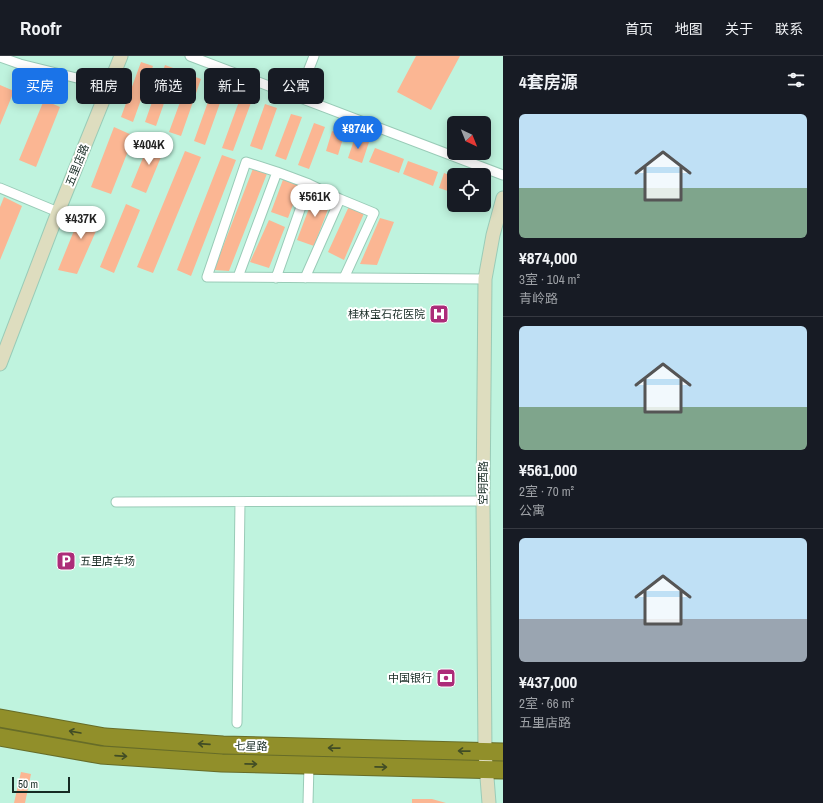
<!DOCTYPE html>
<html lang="zh">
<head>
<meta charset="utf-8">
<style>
	body { margin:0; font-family:"Archivo Narrow","Noto Sans SC",sans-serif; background:#242831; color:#f1f3f6; height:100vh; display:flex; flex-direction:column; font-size:15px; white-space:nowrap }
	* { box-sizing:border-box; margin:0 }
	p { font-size:13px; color:#9ea1a6 }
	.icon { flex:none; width:22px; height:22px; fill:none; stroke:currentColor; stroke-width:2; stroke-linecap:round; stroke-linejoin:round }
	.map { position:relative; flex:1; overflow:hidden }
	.drawer { display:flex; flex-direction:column; background:#171b24; width:320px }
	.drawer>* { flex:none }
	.top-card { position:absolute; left:12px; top:12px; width:380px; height:36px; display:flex; gap:8px }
	.needle { width:26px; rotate:137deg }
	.buttons { position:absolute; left:447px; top:60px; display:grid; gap:8px }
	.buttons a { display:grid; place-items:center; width:44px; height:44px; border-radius:6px; background:#171b24; box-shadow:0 2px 10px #0003; font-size:20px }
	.scale { position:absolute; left:12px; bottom:10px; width:58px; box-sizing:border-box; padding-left:4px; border:2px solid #162a23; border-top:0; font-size:11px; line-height:14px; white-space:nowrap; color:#162a23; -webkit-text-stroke:3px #fff; paint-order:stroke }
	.price { position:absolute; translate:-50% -34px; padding:0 9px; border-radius:14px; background:#fff; color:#222; font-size:13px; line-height:26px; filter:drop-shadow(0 1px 2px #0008) }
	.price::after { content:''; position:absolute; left:50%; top:24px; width:12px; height:9px; margin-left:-6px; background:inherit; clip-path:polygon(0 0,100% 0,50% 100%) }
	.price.active { background:#1a73e8; color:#fff }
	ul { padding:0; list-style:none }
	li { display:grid; align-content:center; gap:8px; height:212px; padding:0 16px }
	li+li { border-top:1px solid #363941 }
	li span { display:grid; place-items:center; height:124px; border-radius:6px; color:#555 }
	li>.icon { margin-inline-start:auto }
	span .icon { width:72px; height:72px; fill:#fffc; stroke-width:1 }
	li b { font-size:17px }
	h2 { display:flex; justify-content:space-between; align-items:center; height:48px; padding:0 16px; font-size:17px }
	.pill { padding:0 14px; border-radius:6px; background:#171b24; box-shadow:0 2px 10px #0003; font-size:14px; line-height:36px }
	.pill.active { background:#1a73e8; color:#fff }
	header { display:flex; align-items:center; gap:24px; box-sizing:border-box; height:56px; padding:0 20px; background:#171b24; border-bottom:1px solid #363941 }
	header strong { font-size:19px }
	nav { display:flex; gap:22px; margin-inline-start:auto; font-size:14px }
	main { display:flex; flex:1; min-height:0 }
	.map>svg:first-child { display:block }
	.building { fill:#fbb693 }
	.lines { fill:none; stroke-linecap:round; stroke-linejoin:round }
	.street-casing { stroke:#99cbb7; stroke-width:11 }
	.secondary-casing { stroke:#99cbb7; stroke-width:15 }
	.highway-casing { stroke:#666c28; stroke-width:19 }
	.street { stroke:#fff; stroke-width:9 }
	.secondary { stroke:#deddbf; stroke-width:13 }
	.highway { stroke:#918f2a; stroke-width:17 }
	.oneway { stroke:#414d25 }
	.labels { text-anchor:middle; stroke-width:4; stroke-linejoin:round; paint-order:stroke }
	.street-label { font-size:11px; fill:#162a23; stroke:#fff }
	.poi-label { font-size:11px; fill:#162a23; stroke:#fff; text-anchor:end }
</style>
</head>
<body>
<header>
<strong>Roofr</strong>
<nav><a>首页</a><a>地图</a><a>关于</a><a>联系</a></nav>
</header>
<main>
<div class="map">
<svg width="503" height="747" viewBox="0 0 503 747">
	<rect width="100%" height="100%" fill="#bff3de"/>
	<path class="building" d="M416,0h44l-29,54 -34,-18z
		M141,6l12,4 -20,56 -12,-5z
		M165,9l11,4 -20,57 -11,-4z
		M190,19l11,4 -20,57 -12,-4z
		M0,29l14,6 -14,34z
		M214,29l11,4 -20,56 -11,-4z
		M241,40l11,4 -19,51 -11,-3z
		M44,44l16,7 -24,60 -17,-7z
		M265,48l12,4 -15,42 -12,-4z
		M291,58l11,3 -16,43 -11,-4z
		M314,67l11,4 -16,42 -11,-4z
		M114,71l20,9 -23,58 -20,-7z
		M332,75l12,4 -6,20 -12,-4z
		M355,81l14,5 -7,21 -14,-5z
		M151,82l15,7 -20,48 -15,-6z
		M375,92l29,11 -5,14 -30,-11z
		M185,95l16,6 -48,116 -16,-6z
		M222,99l14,5 -45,116 -14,-6z
		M408,105l30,11 -5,14 -30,-12z
		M254,110l14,5 -39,100 -15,-1z
		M444,117l10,4v16l-15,-5z
		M284,121l17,6 -13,35 -17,-6z
		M316,134l17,6 -19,50 -17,-6z
		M4,141l18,9 -22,54v-53z
		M126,148l14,6 -26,63 -14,-6z
		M350,148l15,7 -21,49 -16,-8z
		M84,150l20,7 -27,61 -19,-4z
		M380,162l14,4 -17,43 -17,-1z
		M269,164l16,7 -16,41 -19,-6z
		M21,716l10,2 -6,29h-11z
		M412,743h20l14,4h-34z"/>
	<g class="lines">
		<defs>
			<path id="street" d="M190,0l313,119
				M0,1l20,7 89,22
				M298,41l16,-41
				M0,132l58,24
				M238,221l39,-105
				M276,222l33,-94
				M305,222l35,-79
				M344,222l30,-65 -34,-14 -31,-15 -32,-12 -31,-10 -39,115 278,2
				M116,446l367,-1
				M237,667l3,-221
				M308,747l1,-38"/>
			<path id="secondary" d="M0,308l58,-152 63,-156
				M489,747l-4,-51 -2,-251 2,-222 8,-44 10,-37"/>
			<path id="highway" d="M0,662l105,19 118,8 280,7
				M0,681l101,18 121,8 281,7"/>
		</defs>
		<use href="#street" class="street-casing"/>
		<use href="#secondary" class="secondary-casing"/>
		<use href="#highway" class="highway-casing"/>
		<use href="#street" class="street"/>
		<use href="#secondary" class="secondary"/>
		<use href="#highway" class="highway"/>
	</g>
	<defs><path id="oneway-shaft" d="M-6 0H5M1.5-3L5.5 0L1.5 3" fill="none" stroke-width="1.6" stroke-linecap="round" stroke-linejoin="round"/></defs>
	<g class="oneway">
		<use href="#oneway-shaft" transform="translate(75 676) rotate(-170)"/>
		<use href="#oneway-shaft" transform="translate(204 688) rotate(-176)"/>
		<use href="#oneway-shaft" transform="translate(334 692) rotate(-179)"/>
		<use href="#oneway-shaft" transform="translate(464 695) rotate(-179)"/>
		<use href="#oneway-shaft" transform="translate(121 700) rotate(4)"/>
		<use href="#oneway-shaft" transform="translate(251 708) rotate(1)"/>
		<use href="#oneway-shaft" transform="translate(381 711) rotate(1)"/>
	</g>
	<defs>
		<symbol id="hospital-square" viewBox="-11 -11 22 22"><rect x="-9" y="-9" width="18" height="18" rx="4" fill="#ac2c79" stroke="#fff"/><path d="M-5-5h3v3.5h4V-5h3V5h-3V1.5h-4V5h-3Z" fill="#fff"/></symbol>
		<symbol id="parking-square" viewBox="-11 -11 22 22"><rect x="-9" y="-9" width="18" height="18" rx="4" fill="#ac2c79" stroke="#fff"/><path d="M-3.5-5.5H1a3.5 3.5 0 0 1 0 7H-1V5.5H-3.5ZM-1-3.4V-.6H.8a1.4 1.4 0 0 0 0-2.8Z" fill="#fff"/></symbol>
		<symbol id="bank-square" viewBox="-11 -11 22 22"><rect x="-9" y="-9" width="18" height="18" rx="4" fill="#ac2c79" stroke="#fff"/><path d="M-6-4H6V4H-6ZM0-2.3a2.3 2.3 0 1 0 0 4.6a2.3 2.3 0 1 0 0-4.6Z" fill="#fff"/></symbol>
	</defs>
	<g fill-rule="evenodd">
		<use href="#hospital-square" x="428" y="247" width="22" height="22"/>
		<use href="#parking-square" x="55" y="494" width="22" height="22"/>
		<use href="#bank-square" x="435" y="611" width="22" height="22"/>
	</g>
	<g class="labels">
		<g class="street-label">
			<text transform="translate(77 109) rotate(-68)" y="4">五里店路</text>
			<text transform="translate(483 427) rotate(-90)" y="4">空明西路</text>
			<text transform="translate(251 690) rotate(1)" y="4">七星路</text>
		</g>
		<g class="poi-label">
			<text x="425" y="262">桂林宝石花医院</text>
			<text x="80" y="509" text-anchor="start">五里店车场</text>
			<text x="432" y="626">中国银行</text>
		</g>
	</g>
</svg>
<div class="buttons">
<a><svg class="needle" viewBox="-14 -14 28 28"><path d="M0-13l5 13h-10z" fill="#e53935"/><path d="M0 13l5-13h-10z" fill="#9ea1a6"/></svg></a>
<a><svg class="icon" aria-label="locate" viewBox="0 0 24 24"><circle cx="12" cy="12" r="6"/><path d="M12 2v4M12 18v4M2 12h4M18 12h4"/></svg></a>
</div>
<div class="scale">50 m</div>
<b class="price active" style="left:358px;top:94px">¥874K</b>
<b class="price" style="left:149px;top:110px">¥404K</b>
<b class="price" style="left:315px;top:162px">¥561K</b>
<b class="price" style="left:81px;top:184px">¥437K</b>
<div class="top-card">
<a class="pill active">买房</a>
<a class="pill">租房</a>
<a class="pill">筛选</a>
<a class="pill">新上</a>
<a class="pill">公寓</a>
</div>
</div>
<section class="drawer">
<h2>4套房源<svg class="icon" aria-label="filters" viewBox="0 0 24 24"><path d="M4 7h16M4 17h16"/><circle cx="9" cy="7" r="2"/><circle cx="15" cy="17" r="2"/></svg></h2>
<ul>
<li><span style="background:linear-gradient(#bfe0f5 60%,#7fa58c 0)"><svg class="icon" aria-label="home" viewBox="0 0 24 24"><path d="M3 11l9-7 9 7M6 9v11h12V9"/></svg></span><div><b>¥874,000</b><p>3室 · 104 m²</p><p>青岭路</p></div></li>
<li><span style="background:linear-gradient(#bfe0f5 65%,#7fa58c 0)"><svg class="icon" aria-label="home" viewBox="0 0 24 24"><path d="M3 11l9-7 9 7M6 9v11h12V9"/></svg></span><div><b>¥561,000</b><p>2室 · 70 m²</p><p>公寓</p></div></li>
<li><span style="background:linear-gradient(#bfe0f5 65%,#9aa5b1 0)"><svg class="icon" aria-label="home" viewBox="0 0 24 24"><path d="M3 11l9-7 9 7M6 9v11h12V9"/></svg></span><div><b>¥437,000</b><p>2室 · 66 m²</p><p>五里店路</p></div></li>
</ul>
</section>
</main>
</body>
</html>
